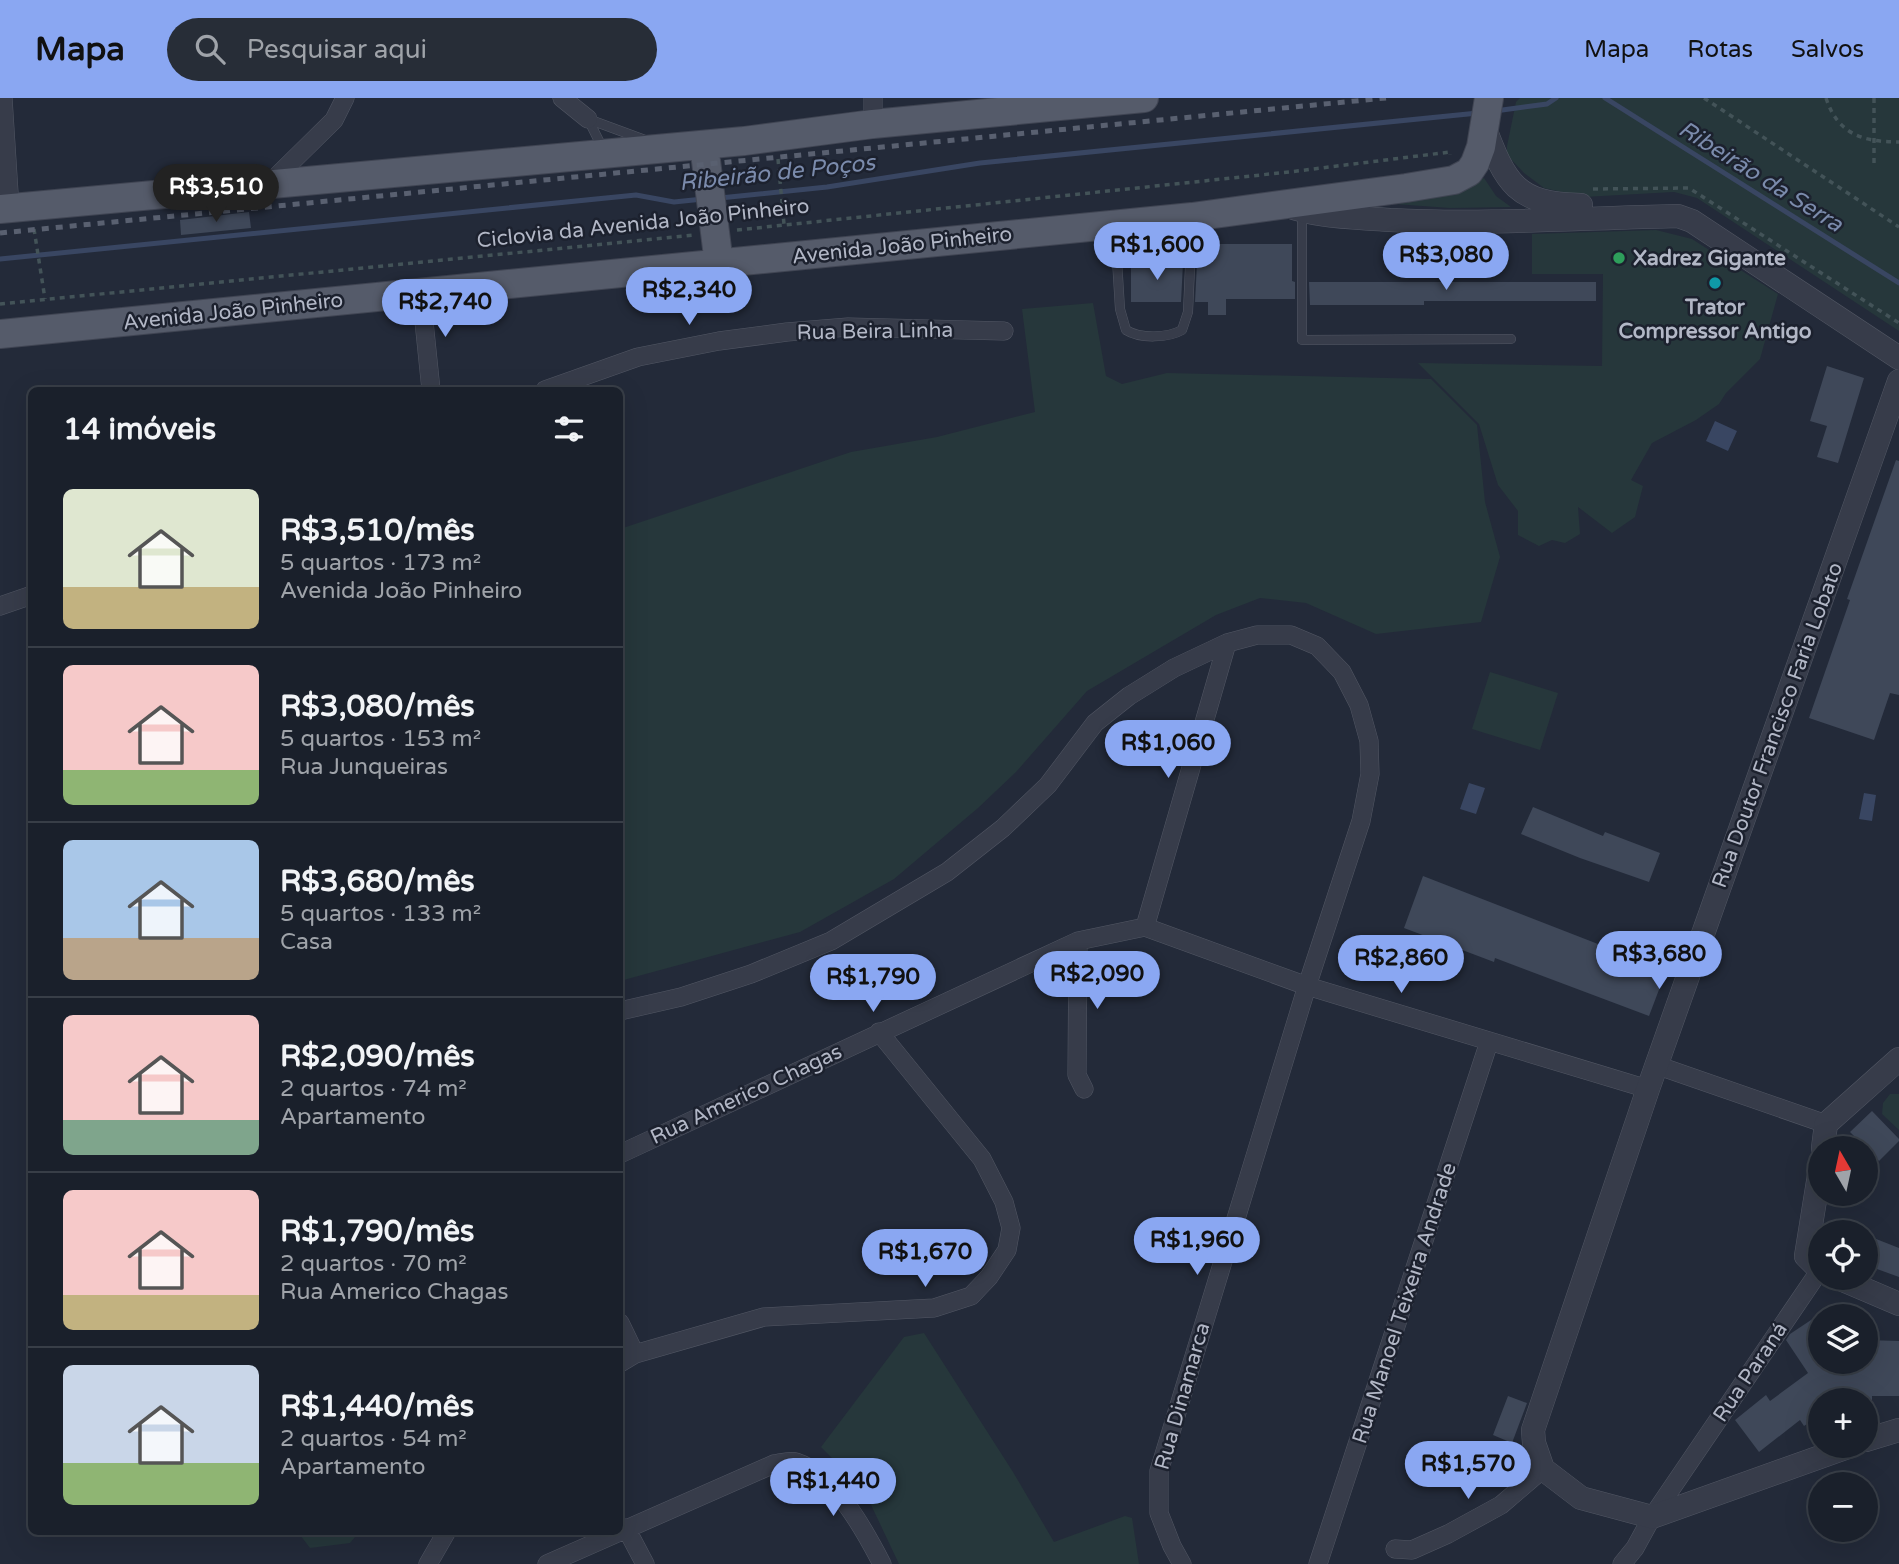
<!DOCTYPE html>
<html lang="pt">
<head>
<meta charset="utf-8">
<style>
	body { margin:0; font-family:"Varela Round",sans-serif; background:#272d37; color:#f1f3f6; height:100vh; display:flex; flex-direction:column; font-size:26px; white-space:nowrap }
	* { box-sizing:border-box; margin:0 }
	p { font-size:23px; color:#9fa3a9 }
	.icon { flex:none; width:38px; height:38px; fill:none; stroke:currentColor; stroke-width:2; stroke-linecap:round; stroke-linejoin:round }
	.map { position:relative; flex:1; overflow:hidden }
	.sheet { position:absolute; left:28px; top:289px; width:595px; height:1148px; display:flex; flex-direction:column; background:#1a202b; border-radius:10px; box-shadow:0 7px 28px #0002,0 0 0 2px #383e47 }
	.sheet>* { flex:none }
	.needle { width:46px; rotate:351deg }
	.tools { position:absolute; left:1808px; top:1038px; display:grid; gap:14px }
	.tools a { display:grid; place-items:center; width:70px; height:70px; border-radius:50%; background:#1a202b; box-shadow:0 7px 28px #0002,0 0 0 2px #383e47; font-size:35px }
	.price { position:absolute; translate:-50% -60px; padding:0 16px; border-radius:24px; background:#8aa7f2; color:#111; font-size:23px; line-height:46px; filter:drop-shadow(0 2px 4px #0008) }
	.price::after { content:''; position:absolute; left:50%; top:42px; width:21px; height:16px; margin-left:-10px; background:inherit; clip-path:polygon(0 0,100% 0,50% 100%) }
	.price.selected { background:#222; color:#fff }
	ul { padding:0; list-style:none }
	li { display:flex; align-items:center; gap:21px; height:175px; padding:0 35px }
	li+li { border-top:2px solid #383e47 }
	li span { display:grid; place-items:center; flex:none; width:196px; height:140px; border-radius:10px; color:#555 }
	li>.icon { margin-inline-start:auto }
	span .icon { width:84px; height:84px; fill:#fffc; stroke-width:1 }
	li b { font-size:30px }
	h2 { display:flex; justify-content:space-between; align-items:center; height:84px; padding:0 35px; font-size:30px }
	header { display:flex; align-items:center; gap:42px; box-sizing:border-box; height:98px; padding:0 35px; background:#8aa7f2; color:#111 }
	header strong { font-size:33px }
	nav { display:flex; gap:38px; margin-inline-start:auto; font-size:24px }
	.search { width:490px; height:63px; background:#272d37; display:flex; align-items:center; gap:18px; box-sizing:border-box; padding:0 24px; border-radius:38px; color:#9fa3a9; font-size:26px }
	.map>svg:first-child { display:block }
	.green { fill:#26373b }
	.water { fill:#394662 }
	.lines { fill:none; stroke-linecap:round; stroke-linejoin:round }
	.stream { stroke:#394662; stroke-width:5 }
	.building { fill:#3f4859 }
	.service-casing { stroke:#525764; stroke-width:10 }
	.minor-casing { stroke:#525764; stroke-width:19 }
	.tertiary-casing { stroke:#525764; stroke-width:24 }
	.primary-casing { stroke:#404553; stroke-width:30 }
	.path { stroke:#435358; stroke-width:3.5; stroke-dasharray:5 5; stroke-linecap:butt }
	.service { stroke:#373c4a; stroke-width:9 }
	.minor { stroke:#373c4a; stroke-width:18 }
	.tertiary { stroke:#373c4a; stroke-width:23 }
	.primary { stroke:#555b6a; stroke-width:28 }
	.rail { stroke:#596070; stroke-width:5; stroke-dasharray:7 7; stroke-linecap:butt }
	.leisure-dot { fill:#2e9e5b; stroke:#1c212e; stroke-width:2.5 }
	.culture-dot { fill:#0f9aa8; stroke:#1c212e; stroke-width:2.5 }
	.labels { text-anchor:middle; stroke-width:5; stroke-linejoin:round; paint-order:stroke }
	.street-label { font-size:21px; fill:#b2b7c6; stroke:#1c212e }
	.poi-label { font-size:21px; font-weight:bold; fill:#b2b7c6; stroke:#1c212e; text-anchor:start }
	.water-label { font-size:23px; font-style:italic; fill:#7b8bac; stroke:#1c212e }
</style>
</head>
<body>
<header>
<strong>Mapa</strong>
<div class="search"><svg class="icon" aria-label="search" viewBox="0 0 24 24"><circle cx="10" cy="10" r="6"/><path d="M15 15l6 6"/></svg>Pesquisar aqui</div>
<nav><a>Mapa</a><a>Rotas</a><a>Salvos</a></nav>
</header>
<div class="map">
<svg width="1899" height="1466" viewBox="0 0 1899 1466">
	<rect width="100%" height="100%" fill="#232a39"/>
	<path class="green" d="M1520,0h379v233l-202,-133 -23,-6 -90,5 -40,-9 -20,-15 -17,-18v-9l9,-44z
		M1484,80l12,18 15,11 -61,1 -97,-7 116,-15z
		M1656,132l36,9 86,55 -18,65 -34,34 -7,11 -23,16 -44,23 -21,37 12,6 -8,31 -23,16 -34,-26 2,27 -15,9 -13,-3 -13,6 -21,-11v-24l-20,-26 -19,-61 -61,-61 184,3 1,-92h-71v-40z
		M1093,205l13,73 16,8 45,-11 264,6 46,46 8,77 15,55 -19,65 -105,12 -70,-31 -46,-5 -44,17 -129,76 -71,81 -38,36 -84,71 -94,53 -180,49v-452l231,-77 86,-15 98,-25 -13,-103z
		M1490,574l68,21 -18,57 -68,-21z
		M1890,996h9v36l-17,-16 1,-11z
		M924,1235l89,139 41,70 71,-26 7,2 7,46h-240l-35,-74 -43,-43 83,-110z
		M297,1433h63l-10,12 -40,5z"/>
	<path class="water" d="M1715,323l22,10 -9,20 -22,-10z
		M1469,685l16,5 -9,26 -16,-5z
		M1864,695l12,2 -4,26 -13,-2z"/>
	<g class="lines">
		<path class="stream" d="M1605,0l294,185
			M1495,13l52,-7 9,-6
			M720,100l107,-11 153,-24 498,-50
			M0,161l636,-64 38,7 29,-3"/>
	</g>
	<path class="building" d="M249,114l2,16 -70,7 -1,-15z
		M1208,146h84v37l3,1v17h-69v16h-18v-13h-13l2,-39h11z
		M1131,165h52l-2,39h-50z
		M1309,184h287v19h-172v4h-114z
		M1827,268l37,12 -26,85 -21,-6 10,-31 -17,-5z
		M1896,362l3,1v234l-9,-2 -16,47 -65,-22 41,-118 -3,-1z
		M1533,709l70,29 2,-4 55,21 -11,29 -69,-24 -59,-24z
		M1423,778l193,75 1,-4 51,19 -19,50 -154,-58 -1,4 -90,-34z
		M1872,1013l27,28v2l-20,20 -29,-29z
		M1866,1137l33,13v29l-33,-12z
		M1820,1216v48h46v-22l33,1v55h-27v4h-52v15l-16,11 -4,-6 -41,32 -24,-32 31,-25 4,6 38,-28 -22,-33 4,-6z
		M1508,1298l19,7 -15,40 -19,-8z"/>
	<g class="lines">
		<defs>
			<path id="service" d="M603,51l-15,-30 57,21
				M1302,113v129l209,-1
				M1115,129l5,82 6,21c14,9 42,8 56,0l6,-18 4,-90"/>
			<path id="minor" d="M3,0l7,110
				M562,0l26,21
				M873,26v-26
				M270,85l64,-63 11,-22
				M421,194l10,98
				M545,292l93,-33 81,-16 68,-9 61,-5 156,4
				M0,508l32,-11
				M1145,829l162,59 341,103
				M1145,829l82,-284
				M1078,843l-1,134 7,14
				M620,913l61,-14 70,-23 80,-33 116,-69 56,-44 45,-43 47,-62 34,-27 45,-28 53,-25 30,-8h34l26,11 25,26 17,33 10,36 1,33 -9,47 -54,165 -148,485v42l13,33 10,18
				M1656,967l170,59
				M620,1056l458,-213 67,-14
				M620,1225l15,31
				M620,1265l15,-9 129,-37 170,-9 37,-12 18,-19 18,-27 4,-22 -7,-26 -22,-43 -103,-127
				M626,1430l19,36
				M1395,1451l17,1 36,-16 53,-29 42,-36
				M428,1466l19,-33
				M547,1466l227,-100c7,-1 16,-4 22,-2 38,12 69,69 86,102
				M1318,1466l171,-522
				M1622,1466l13,-16 17,-31 168,-247"/>
			<path id="tertiary" d="M1484,28c22,58 32,78 97,79
				M1285,107c34,13 69,12 105,15 96,5 192,-2 288,-4l14,5 207,137
				M1823,1050l3,-24 73,-65
				M1820,1071l-14,87 14,14
				M1838,1180l61,26
				M1866,1342l33,-10
				M1851,1348l-199,71 -71,-19 -38,-29 -9,-26 -1,-13 115,-341 251,-708"/>
			<path id="primary" d="M704,47l15,119
				M0,111l744,-68 129,-17 271,-26
				M0,236l1192,-117 214,-29 48,-8 15,-8 6,-9 6,-16 8,-49"/>
		</defs>
		<use href="#service" class="service-casing"/>
		<use href="#minor" class="minor-casing"/>
		<use href="#tertiary" class="tertiary-casing"/>
		<use href="#primary" class="primary-casing"/>
		<path class="path" d="M1704,0l195,129
			M1826,0c12,37 38,44 73,44
			M1874,0v66
			M778,61l6,65
			M1593,91l96,-1 210,135
			M34,131l11,70
			M737,132l552,-58 161,-20v3
			M0,206l695,-69"/>
		<use href="#service" class="service"/>
		<use href="#minor" class="minor"/>
		<use href="#tertiary" class="tertiary"/>
		<use href="#primary" class="primary"/>
		<path class="rail" d="M0,135l1386,-135"/>
	</g>
	<circle class="leisure-dot" cx="1619" cy="160" r="7"/>
	<circle class="culture-dot" cx="1715" cy="185" r="7"/>
	<g class="labels">
		<g class="street-label">
			<text transform="translate(643 125) rotate(-6)" y="7">Ciclovia da Avenida João Pinheiro</text>
			<text transform="translate(902 147) rotate(-6)" y="7">Avenida João Pinheiro</text>
			<text transform="translate(233 213) rotate(-6)" y="7">Avenida João Pinheiro</text>
			<text transform="translate(875 233) rotate(-1)" y="7">Rua Beira Linha</text>
			<text transform="translate(1777 627) rotate(-70)" y="7">Rua Doutor Francisco Faria Lobato</text>
			<text transform="translate(746 996) rotate(-25)" y="7">Rua Americo Chagas</text>
			<text transform="translate(1404 1205) rotate(-72)" y="7">Rua Manoel Teixeira Andrade</text>
			<text transform="translate(1750 1274) rotate(-56)" y="7">Rua Paraná</text>
			<text transform="translate(1182 1298) rotate(-74)" y="7">Rua Dinamarca</text>
		</g>
		<g class="poi-label">
			<text x="1633" y="167">Xadrez Gigante</text>
			<text x="1715" y="216" text-anchor="middle">Trator<tspan x="1715" dy="24">Compressor Antigo</tspan></text>
		</g>
		<g class="water-label">
			<text transform="translate(777 74) rotate(-6)" y="8">Ribeirão de Poços</text>
			<text transform="translate(1761 78) rotate(32)" y="8">Ribeirão da Serra</text>
		</g>
	</g>
</svg>
<div class="tools">
<a><svg class="needle" viewBox="-14 -14 28 28"><path d="M0-13l5 13h-10z" fill="#e53935"/><path d="M0 13l5-13h-10z" fill="#9fa3a9"/></svg></a>
<a><svg class="icon" aria-label="locate" viewBox="0 0 24 24"><circle cx="12" cy="12" r="6"/><path d="M12 2v4M12 18v4M2 12h4M18 12h4"/></svg></a>
<a><svg class="icon" aria-label="layers" viewBox="0 0 24 24"><path d="M12 4l9 5-9 5-9-5zM3 14l9 5 9-5"/></svg></a>
<a>+</a>
<a>−</a>
</div>
<b class="price selected" style="left:216px;top:126px">R$3,510</b>
<b class="price" style="left:1157px;top:184px">R$1,600</b>
<b class="price" style="left:1446px;top:194px">R$3,080</b>
<b class="price" style="left:689px;top:229px">R$2,340</b>
<b class="price" style="left:445px;top:241px">R$2,740</b>
<b class="price" style="left:1168px;top:682px">R$1,060</b>
<b class="price" style="left:1659px;top:893px">R$3,680</b>
<b class="price" style="left:1401px;top:897px">R$2,860</b>
<b class="price" style="left:1097px;top:913px">R$2,090</b>
<b class="price" style="left:873px;top:916px">R$1,790</b>
<b class="price" style="left:1197px;top:1179px">R$1,960</b>
<b class="price" style="left:925px;top:1191px">R$1,670</b>
<b class="price" style="left:1468px;top:1403px">R$1,570</b>
<b class="price" style="left:833px;top:1420px">R$1,440</b>
<section class="sheet">
<h2>14 imóveis<svg class="icon" aria-label="filters" viewBox="0 0 24 24"><path d="M4 7h16M4 17h16"/><circle cx="9" cy="7" r="2"/><circle cx="15" cy="17" r="2"/></svg></h2>
<ul>
<li><span style="background:linear-gradient(#dfe7d0 70%,#c2b280 0)"><svg class="icon" aria-label="home" viewBox="0 0 24 24"><path d="M3 11l9-7 9 7M6 9v11h12V9"/></svg></span><div><b>R$3,510/mês</b><p>5 quartos · 173 m²</p><p>Avenida João Pinheiro</p></div></li>
<li><span style="background:linear-gradient(#f6c9c9 75%,#8fb573 0)"><svg class="icon" aria-label="home" viewBox="0 0 24 24"><path d="M3 11l9-7 9 7M6 9v11h12V9"/></svg></span><div><b>R$3,080/mês</b><p>5 quartos · 153 m²</p><p>Rua Junqueiras</p></div></li>
<li><span style="background:linear-gradient(#a9c7e8 70%,#b9a48a 0)"><svg class="icon" aria-label="home" viewBox="0 0 24 24"><path d="M3 11l9-7 9 7M6 9v11h12V9"/></svg></span><div><b>R$3,680/mês</b><p>5 quartos · 133 m²</p><p>Casa</p></div></li>
<li><span style="background:linear-gradient(#f6c9c9 75%,#7fa58c 0)"><svg class="icon" aria-label="home" viewBox="0 0 24 24"><path d="M3 11l9-7 9 7M6 9v11h12V9"/></svg></span><div><b>R$2,090/mês</b><p>2 quartos · 74 m²</p><p>Apartamento</p></div></li>
<li><span style="background:linear-gradient(#f6c9c9 75%,#c2b280 0)"><svg class="icon" aria-label="home" viewBox="0 0 24 24"><path d="M3 11l9-7 9 7M6 9v11h12V9"/></svg></span><div><b>R$1,790/mês</b><p>2 quartos · 70 m²</p><p>Rua Americo Chagas</p></div></li>
<li><span style="background:linear-gradient(#c9d6e8 70%,#8fb573 0)"><svg class="icon" aria-label="home" viewBox="0 0 24 24"><path d="M3 11l9-7 9 7M6 9v11h12V9"/></svg></span><div><b>R$1,440/mês</b><p>2 quartos · 54 m²</p><p>Apartamento</p></div></li>
</ul>
</section>
</div>
</body>
</html>
